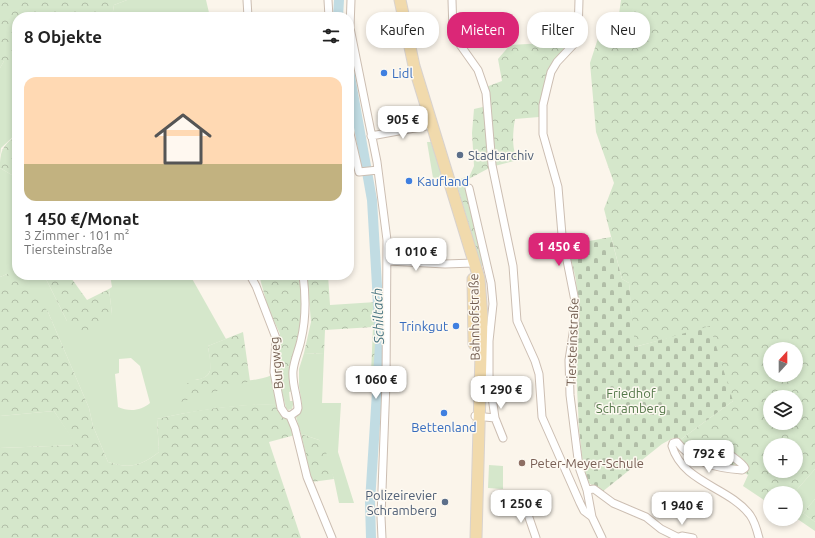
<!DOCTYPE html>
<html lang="de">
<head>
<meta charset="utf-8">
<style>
	body { margin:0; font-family:Ubuntu,sans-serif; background:#f6f6f6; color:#222; height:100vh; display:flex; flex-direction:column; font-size:15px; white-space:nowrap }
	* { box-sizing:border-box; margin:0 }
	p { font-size:13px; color:#767676 }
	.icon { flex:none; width:22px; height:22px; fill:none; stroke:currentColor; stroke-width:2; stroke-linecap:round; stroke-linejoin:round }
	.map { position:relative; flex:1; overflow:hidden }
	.details { position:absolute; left:12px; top:12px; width:342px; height:268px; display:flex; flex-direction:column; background:#fff; border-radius:16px; box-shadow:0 2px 6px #0003 }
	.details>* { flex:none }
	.banner { position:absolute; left:366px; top:12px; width:380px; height:36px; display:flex; gap:8px }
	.needle { width:26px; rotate:21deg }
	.fabs { position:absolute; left:763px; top:342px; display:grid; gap:8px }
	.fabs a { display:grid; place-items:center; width:40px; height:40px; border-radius:50%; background:#fff; box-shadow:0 2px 6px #0003; font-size:20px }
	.price { position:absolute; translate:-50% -34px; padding:0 9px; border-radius:8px; background:#fff; color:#222; font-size:13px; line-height:26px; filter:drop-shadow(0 1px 2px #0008) }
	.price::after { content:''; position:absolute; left:50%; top:24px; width:12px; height:9px; margin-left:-6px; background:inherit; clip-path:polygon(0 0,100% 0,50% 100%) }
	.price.active { background:#db2777; color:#fff }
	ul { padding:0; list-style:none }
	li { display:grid; align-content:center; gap:8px; height:212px; padding:0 12px }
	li+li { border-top:1px solid #e0e0e0 }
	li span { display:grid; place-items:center; height:124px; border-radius:12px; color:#555 }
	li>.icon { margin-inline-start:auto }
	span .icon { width:72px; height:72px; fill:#fffc; stroke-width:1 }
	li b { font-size:17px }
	h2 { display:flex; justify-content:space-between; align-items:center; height:48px; padding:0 12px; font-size:17px }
	.tag { padding:0 14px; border-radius:16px; background:#fff; box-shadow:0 2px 6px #0003; font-size:14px; line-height:36px }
	.tag.active { background:#db2777; color:#fff }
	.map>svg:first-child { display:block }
	.grass { fill:#d5e7cb; fill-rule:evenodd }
	.forest { fill:url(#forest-crowns); fill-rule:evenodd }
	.cemetery { fill:url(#cemetery-stones) }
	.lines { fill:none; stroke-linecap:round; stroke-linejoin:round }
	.river { stroke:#c1dce3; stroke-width:10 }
	.street-casing { stroke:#ccbeb2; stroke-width:9 }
	.primary-casing { stroke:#d8d2ce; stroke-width:13 }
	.street { stroke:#fff; stroke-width:7 }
	.primary { stroke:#f1daac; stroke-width:11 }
	.shop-dot { fill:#3f7fe0; stroke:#fdf9f1; stroke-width:1.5 }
	.service-dot { fill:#5c6f8a; stroke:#fdf9f1; stroke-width:1.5 }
	.education-dot { fill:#8d6e63; stroke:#fdf9f1; stroke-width:1.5 }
	.labels { text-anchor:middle; stroke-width:3; stroke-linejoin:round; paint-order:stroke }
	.shop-label { font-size:13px; fill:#366cbe; stroke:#fdf9f1; text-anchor:start }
	.service-label { font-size:13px; fill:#4e5e75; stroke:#fdf9f1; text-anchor:start }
	.street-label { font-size:13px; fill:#735e51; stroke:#fdf9f1 }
	.park-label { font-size:13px; fill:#55784a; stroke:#fdf9f1 }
	.education-label { font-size:13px; fill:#785e54; stroke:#fdf9f1; text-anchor:start }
	.water-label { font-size:14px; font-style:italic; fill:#4c7884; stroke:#fdf9f1 }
</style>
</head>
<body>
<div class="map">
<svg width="815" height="538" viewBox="0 0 815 538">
	<defs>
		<pattern id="forest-crowns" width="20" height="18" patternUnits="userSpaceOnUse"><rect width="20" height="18" fill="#d5e7cb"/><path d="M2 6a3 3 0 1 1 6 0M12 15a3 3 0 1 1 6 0" fill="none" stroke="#b1bea7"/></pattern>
		<pattern id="cemetery-stones" width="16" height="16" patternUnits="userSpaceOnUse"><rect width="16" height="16" fill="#d5e7cb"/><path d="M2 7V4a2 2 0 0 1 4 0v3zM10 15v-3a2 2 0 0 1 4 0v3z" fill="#b1bea7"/></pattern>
	</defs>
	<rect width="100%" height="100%" fill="#fbf5eb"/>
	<path class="grass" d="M127,0h79l4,17h-98l2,-12z
		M12,60l5,1v72l-16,15 -1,8v-88l4,-7z
		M427,142h4l11,35 -9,1z
		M0,168l17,10v97h27l23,46 45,-7 -3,-25 3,-2 -2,-12h80l36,64 -18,7c2,17 9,31 -13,34 24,0 53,5 77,-5l5,29c-41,1 -80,6 -120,15l2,33c-18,14 -29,17 -51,10l-15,-36 -4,-18 -41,-96 -41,-38 -7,3zM131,358l9,8 10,37c-9,8 -21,9 -32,4l-3,-33 4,-1v-14z
		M304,353l20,1 -2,49h19l-3,49 16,51h-15l-5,-24 -15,-39 -18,-6 -5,-17 6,-13 -3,-18v-17z
		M291,363l2,28 -4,1 1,9h4l-2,8 -4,1 -2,-2 -9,-35 12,-7z
		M54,411l23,34 -77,3v-32z
		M489,465l14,1v23l-15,-1z
		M815,469v30l-12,14 12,9v9l-19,-13v-14l4,-3 -4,-4v-4h-2z"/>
	<path class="forest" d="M0,0h127l-13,5 -2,12h-39l-9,-5h-12l-5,5h-30v44h-13l-4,7z
		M621,0h194v469l-21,24h-24v11l-27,-18 5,-11c-20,-12 -58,-13 -68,-35l53,-39 -52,-66 -47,12 -5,-64 -7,-4 -18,-70 10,-26 -18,-51 -6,-69 11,-34 17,-8zM770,349h26v26h-26zM770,397h26v26h-26zM770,445h26v26h-26z
		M545,43l19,5 -16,27 -9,42 -24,2c-2,12 -4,30 3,41l-27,7 -26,14 21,84 -5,1 -25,-85 14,-6 4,-9 -2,-33 2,-24 13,-3 -1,-19 16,-6 -4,-22 12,-14z
		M17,133v45l-17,-10c0,-21 4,-21 17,-35z
		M7,274l16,3 25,35 41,96 4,18 15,36c22,7 33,4 51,-10l-2,-33c39,-9 79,-15 120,-15l13,15 5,16 -26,7 32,96h-301v-90l76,-3 -22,-34 -54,5v-139z
		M44,275h25l18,25 22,-11 3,25 -18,14 -14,4 -13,-11z
		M259,275h42c2,26 4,68 -11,90 -3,3 -9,6 -13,8l-2,-18 5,-21 -12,-26z
		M307,275h21l2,30 46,-3 1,44 -2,32h-3l-1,-5 2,-46 -48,3 -1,24 -20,-1 7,-31z
		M243,332l7,49 -69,21 -3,-6 4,-11c30,-11 31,-4 26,-39z
		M301,434l18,6 6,9 9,30 -22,3z
		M815,499v23l-12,-9z"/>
	<path class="cemetery" d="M611,237l11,42 7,4 6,64 75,-21 23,75 -53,39 -7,-2 -11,6 -60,48 -13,-9 -5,-10 -5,-44 -4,-82 3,-25 -2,-42 -8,-35z"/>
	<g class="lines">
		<path class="river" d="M338,17l1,-17
			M349,71l23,129 5,86 3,59 -10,157 1,36"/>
		<defs>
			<path id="street" d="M247,0l1,17
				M328,0l1,17
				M351,0l-1,28 27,134 10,78 -1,142 -5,135 1,21
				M452,0l1,32 3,7 22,31 8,23 6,72 21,101 4,55 18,40 4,13 3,43 38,86 4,8 8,6
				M579,0l-1,34 -5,11 -16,17 -6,10 -3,12 -5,21v29l15,53 4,48 13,66v20l-6,39 1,35 9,72 8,23 5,27 10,21
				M349,129l10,43 19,-2
				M371,136l60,-11
				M469,188l22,95 2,21 -4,37v35l6,42
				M388,261l57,3 29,-1
				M250,275l6,11 20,52 -2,34 7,36 4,6 5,2
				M290,416l7,-5 1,-3c-1,-13 -6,-24 -5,-37 1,-11 6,-21 8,-31 5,-21 5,-43 2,-65
				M290,416l5,12 12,49 25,61
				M475,416l20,2 8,20
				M719,445c6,8 24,17 26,23l-3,2c-26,-2 -49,-7 -65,-28l-4,1 -1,3c11,37 57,41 78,69 5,7 7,15 9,23
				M587,490l7,-1 19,14 33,14 15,12 16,8
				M524,503l12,35
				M676,538l6,-2 11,2"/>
			<path id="primary" d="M400,0l14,66 65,212 3,39 -6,221
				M473,279l1,65"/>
		</defs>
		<use href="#street" class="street-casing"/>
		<use href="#primary" class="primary-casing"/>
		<use href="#street" class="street"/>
		<use href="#primary" class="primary"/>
	</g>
	<g class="shop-dot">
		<circle cx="384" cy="73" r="4"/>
		<circle cx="409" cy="181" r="4"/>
		<circle cx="456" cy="326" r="4"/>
		<circle cx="444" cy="413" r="4"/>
	</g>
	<g class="service-dot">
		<circle cx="460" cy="155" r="4"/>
		<circle cx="445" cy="502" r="4"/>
	</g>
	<circle class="education-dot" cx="522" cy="463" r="4"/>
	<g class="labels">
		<g class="shop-label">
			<text x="392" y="78">Lidl</text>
			<text x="417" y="186">Kaufland</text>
			<text x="448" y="331" text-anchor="end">Trinkgut</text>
			<text x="444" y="432" text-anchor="middle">Bettenland</text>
		</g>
		<g class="service-label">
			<text x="468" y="160">Stadtarchiv</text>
			<text x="437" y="500" text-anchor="end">Polizeirevier<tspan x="437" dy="15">Schramberg</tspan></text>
		</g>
		<g class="street-label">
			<text transform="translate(474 317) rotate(-91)" y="5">Bahnhofstraße</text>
			<text transform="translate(572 342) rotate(-88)" y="5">Tiersteinstraße</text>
			<text transform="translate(276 363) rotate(-95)" y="5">Burgweg</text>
		</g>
		<g class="park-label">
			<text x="631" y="398">Friedhof<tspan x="631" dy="15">Schramberg</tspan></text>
		</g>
		<g class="education-label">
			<text x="530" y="468">Peter-Meyer-Schule</text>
		</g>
		<g class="water-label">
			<text transform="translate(378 316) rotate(-92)" y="5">Schiltach</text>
		</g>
	</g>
</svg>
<div class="fabs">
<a><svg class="needle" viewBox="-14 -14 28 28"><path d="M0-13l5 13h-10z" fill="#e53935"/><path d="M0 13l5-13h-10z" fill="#767676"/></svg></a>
<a><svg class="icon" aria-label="layers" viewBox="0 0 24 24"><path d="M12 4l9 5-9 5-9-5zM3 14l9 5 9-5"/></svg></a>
<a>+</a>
<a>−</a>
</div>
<b class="price" style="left:403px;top:140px">905 €</b>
<b class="price active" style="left:559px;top:267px">1 450 €</b>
<b class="price" style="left:416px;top:272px">1 010 €</b>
<b class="price" style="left:376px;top:400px">1 060 €</b>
<b class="price" style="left:501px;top:410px">1 290 €</b>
<b class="price" style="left:709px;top:474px">792 €</b>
<b class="price" style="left:521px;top:524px">1 250 €</b>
<b class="price" style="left:682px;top:526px">1 940 €</b>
<div class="banner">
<a class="tag">Kaufen</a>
<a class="tag active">Mieten</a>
<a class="tag">Filter</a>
<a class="tag">Neu</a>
</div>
<section class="details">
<h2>8 Objekte<svg class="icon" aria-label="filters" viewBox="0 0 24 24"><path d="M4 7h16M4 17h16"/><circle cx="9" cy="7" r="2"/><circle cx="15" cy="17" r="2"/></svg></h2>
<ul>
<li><span style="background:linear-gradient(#ffd9b3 70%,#c2b280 0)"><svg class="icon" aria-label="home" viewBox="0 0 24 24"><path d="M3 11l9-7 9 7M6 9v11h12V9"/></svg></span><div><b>1 450 €/Monat</b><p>3 Zimmer · 101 m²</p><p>Tiersteinstraße</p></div></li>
</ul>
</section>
</div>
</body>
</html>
